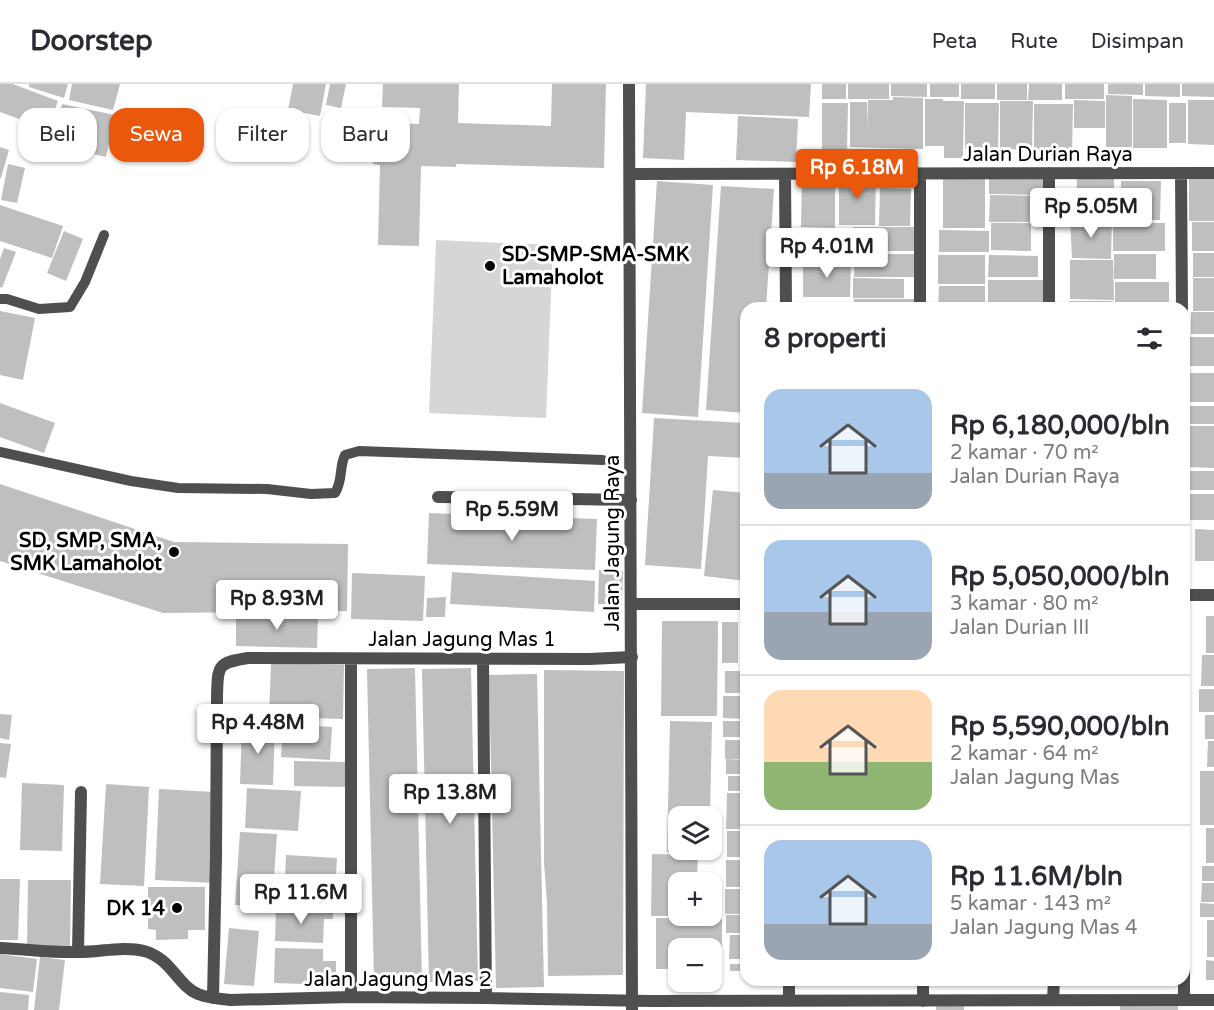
<!DOCTYPE html>
<html lang="id">
<head>
<meta charset="utf-8">
<style>
	body { margin:0; font-family:"Varela Round",sans-serif; background:#f7f7f7; color:#2b2b33; height:100vh; display:flex; flex-direction:column; font-size:22px; white-space:nowrap }
	* { box-sizing:border-box; margin:0 }
	p { font-size:20px; color:#7c7c81 }
	.icon { flex:none; width:33px; height:33px; fill:none; stroke:currentColor; stroke-width:2; stroke-linecap:round; stroke-linejoin:round }
	.map { position:relative; flex:1; overflow:hidden }
	.sheet { position:absolute; left:740px; top:218px; width:450px; height:684px; display:flex; flex-direction:column; background:#fff; border-radius:18px; box-shadow:0 2px 4px #0004 }
	.sheet>* { flex:none }
	.guide { position:absolute; left:18px; top:24px; width:570px; height:54px; display:flex; gap:12px }
	.buttons { position:absolute; left:668px; top:722px; display:grid; gap:12px }
	.buttons a { display:grid; place-items:center; width:54px; height:54px; border-radius:12px; background:#fff; box-shadow:0 2px 4px #0004; font-size:30px }
	.price { position:absolute; translate:-50% -51px; padding:0 14px; border-radius:6px; background:#fff; color:#222; font-size:20px; line-height:39px; filter:drop-shadow(0 2px 3px #0008) }
	.price::after { content:''; position:absolute; left:50%; top:36px; width:18px; height:14px; margin-left:-9px; background:inherit; clip-path:polygon(0 0,100% 0,50% 100%) }
	.price.current { background:#ea580c; color:#fff }
	ul { padding:0; list-style:none }
	li { display:flex; align-items:center; gap:18px; height:150px; padding:0 24px }
	li+li { border-top:2px solid #e1e1e2 }
	li span { display:grid; place-items:center; flex:none; width:168px; height:120px; border-radius:18px; color:#555 }
	li>.icon { margin-inline-start:auto }
	span .icon { width:72px; height:72px; fill:#fffc; stroke-width:1 }
	li b { font-size:26px }
	h2 { display:flex; justify-content:space-between; align-items:center; height:72px; padding:0 24px; font-size:26px }
	.pill { padding:0 21px; border-radius:18px; background:#fff; box-shadow:0 2px 4px #0004; font-size:21px; line-height:54px }
	.pill.current { background:#ea580c; color:#fff }
	header { display:flex; align-items:center; gap:36px; box-sizing:border-box; height:84px; padding:0 30px; background:#fff; border-bottom:2px solid #e1e1e2 }
	header strong { font-size:28px }
	nav { display:flex; gap:33px; margin-inline-start:auto; font-size:21px }
	.map>svg:first-child { display:block }
	.green { fill:#d6d6d6 }
	.building { fill:#bfbfbf }
	.lines { fill:none; stroke-linecap:round; stroke-linejoin:round }
	.service { stroke:#4f4f4f; stroke-width:10 }
	.minor { stroke:#4f4f4f; stroke-width:12 }
	.tertiary { stroke:#4f4f4f; stroke-width:12 }
	.poi-dot { fill:#000; stroke:#fff; stroke-width:2 }
	.labels { text-anchor:middle; stroke-width:6; stroke-linejoin:round; paint-order:stroke }
	.street-label { font-size:20px; fill:#000; stroke:#fff }
	.poi-label { font-size:20px; font-weight:bold; fill:#000; stroke:#fff; text-anchor:end }
</style>
</head>
<body>
<header>
<strong>Doorstep</strong>
<nav><a>Peta</a><a>Rute</a><a>Disimpan</a></nav>
</header>
<div class="map">
<svg width="1214" height="926" viewBox="0 0 1214 926">
	<rect width="100%" height="100%" fill="#fff"/>
	<path class="green" d="M436,156l117,5 -7,173 -117,-5z"/>
	<path class="building" d="M0,0h13l45,17 -11,28 -47,-17z
		M29,0h39l-4,14 -35,-11z
		M72,0h48l-7,26 -44,-10z
		M293,0h33l-6,32 -32,-6z
		M330,0h16l-5,24 -15,-3z
		M383,0h76l-1,39 93,3 1,-42h54l-2,84 -148,-4v3l-35,-1 -2,80 -41,-1 2,-80 -7,-1 1,-41 45,1 1,-16 -38,-1z
		M646,0h165l-2,33 -123,-5 -2,48 -41,-2z
		M822,0h24v15h-24z
		M848,0h41v15h-41z
		M891,0h36v13l-36,-1z
		M930,0h29v13h-29z
		M961,0h34v15h-34z
		M997,0h30v16h-30z
		M1029,0h33v16h-34z
		M1065,0h39v15h-39z
		M1108,0h35v11l-35,-1z
		M1145,0h35v13l-35,-1z
		M1182,0h32v13l-32,-1z
		M1106,11l26,1v51h-26z
		M893,13l30,1v51l-73,-2v-45h17l1,27v-29h25z
		M925,15h18v2h21l-1,57h-19v-12h-19z
		M1133,15l34,1v48h-34z
		M1074,16l31,1v27h-31z
		M1188,16h26v45l-26,-1z
		M1000,17h33l-1,49 -32,-1z
		M822,19h26l-1,48 -25,-1z
		M965,19h34l-1,46h-33z
		M1169,19h17v40h-17z
		M62,20l53,11 -9,42 -53,-12z
		M1034,20h39l-1,50h-38z
		M738,32l60,3 -2,43 -60,-2z
		M0,63l9,3 -8,28h-1z
		M8,80l17,4 -8,35 -16,-3z
		M802,91l33,1v52l-34,-1z
		M839,91h37l-1,50h-36z
		M943,91h42v53h-42z
		M989,91h56v20l-56,-1z
		M1077,92h37v42h-38z
		M1189,93h25v44h-25z
		M657,97l56,4 -15,232 -56,-4z
		M1121,97h40l-1,39h-39z
		M721,102l53,3 -8,119h-20v105l-40,-3z
		M880,104l31,1 -1,37h-31z
		M990,111l46,1v26h-47z
		M0,121l63,21 -11,32 -52,-17z
		M1070,135h42l-1,40 -39,-1z
		M1192,138h22v29h-22z
		M991,139h40v28l-40,-1z
		M1113,139h52v28h-52z
		M853,143h63l-1,24h-62z
		M803,146h48l-1,28h-47z
		M939,146l50,1v21h-50z
		M64,147l19,8 -17,42 -19,-8z
		M4,164l12,4 -14,36 -2,-1v-28z
		M1193,169h21v24h-21z
		M855,170h60v23h-61z
		M1114,170h42v25h-42z
		M938,171h47v29h-47z
		M989,171l49,1v21h-50z
		M1070,176h43l1,40 -44,-1z
		M803,178h48l-1,35h-47z
		M853,194l51,1v19h-51z
		M1193,194h21v33h-21z
		M988,196h56v27h-56z
		M1115,198h54v26h-54z
		M939,202h46v22h-47z
		M854,215h61v9h-61z
		M1069,217h44v7h-44z
		M805,218h45v6h-45z
		M0,227l35,7 -12,62 -23,-5z
		M1191,228h23v22h-23z
		M1185,253h29v29h-29z
		M1189,289h25v29h-25z
		M0,319l55,20 -11,30 -44,-16z
		M1190,322h24v18h-24z
		M654,334l92,5v35l-38,-2 -7,113 -56,-4z
		M1188,342h26v42l-26,-1z
		M1190,387h24v19h-24z
		M0,400l174,58 174,2 -1,67 -184,2 -163,-52z
		M713,406l33,3v88l-42,-5z
		M1187,410h27v26h-27z
		M429,429l168,6 -2,51 -168,-6z
		M1195,445l19,1v31h-19z
		M599,486l24,1 -1,34 -24,-1z
		M452,488l143,9 -1,31 -144,-8z
		M352,489l73,3 -2,45 -72,-2z
		M446,513l-1,20h-19l1,-19z
		M236,531l82,2 -1,31 -81,-2z
		M1206,532h8v37h-8z
		M662,537h56l-1,95h-56z
		M722,538h16v41h-16z
		M1202,571h12v31h-13z
		M271,579l73,2 -1,54 -74,-2z
		M415,584l7,313 -48,1 -7,-313z
		M471,584l7,313 -49,1 -7,-313z
		M544,586l80,1 -1,304 -75,1 -1,-73 -3,-40z
		M725,587h21v22h-21z
		M537,590l7,313 -48,1 -7,-313z
		M1199,605h15v23h-15z
		M723,612h23v23l-23,-1z
		M0,630l12,1 -3,25 -9,-2z
		M1205,631h9v24h-9z
		M670,637l42,1 -2,94h-32v33h31v5l-42,-2z
		M723,637h23v16h-23z
		M283,640l49,3 -2,33 -49,-3z
		M242,641l33,1 -2,59 -33,-1z
		M725,656h21v19h-21z
		M1208,657h6v26h-7z
		M0,659l11,1 -5,34 -6,-1z
		M726,675l20,1v14h-20z
		M294,677l52,1 -1,25 -51,-1z
		M1200,687h14v54h-14z
		M728,692h18v15h-18z
		M22,699l42,2 -2,66 -42,-1z
		M106,700l43,3 -5,99 -44,-2z
		M247,704l54,3 -3,40 -53,-3z
		M159,705l55,3v91l-59,-3z
		M727,709h19v36h-20z
		M1206,744h8v35h-8z
		M727,747h19v26h-19z
		M240,748l37,2 -5,73 -37,-2z
		M652,770l46,1 -1,27h-19v34h-27z
		M286,771l51,3 -3,48 -50,-3z
		M726,776h20v27h-20z
		M1202,782h12v15h-12z
		M0,795h20l-2,61h-18z
		M28,796h43l-1,67 -43,-1z
		M1202,799h12v19h-13z
		M148,803h57v43h-17v9l-32,1v-10l-8,-1z
		M725,805h21v25h-21z
		M1200,819l14,1v13h-14z
		M276,825l57,2v8h-9l-1,24 -48,-2z
		M726,831h20v18h-20z
		M656,834l66,1v51h-11v-22h-33v21h-22z
		M1207,836h7v37h-7z
		M229,844l30,3 -5,55 -30,-2z
		M730,851h16v24h-17z
		M275,864l48,1v12h13v24l-62,-2z
		M0,870l37,5 -4,33 -33,-4z
		M40,873l25,3 -6,50h-25z
		M1206,876l8,1v19h-8z
		M730,880h16v7h-16z
		M0,908l29,3 -1,15h-28z
		M1178,921v5h-58v-4z
		M936,922h28v4h-28z"/>
	<g class="lines">
		<path class="service" d="M0,215h7l32,10 31,-2 15,-25 19,-47
			M0,368l131,29 47,7 89,1 44,5 24,-1c8,-12 4,-26 10,-38l14,-4 244,9"/>
		<path class="minor" d="M1049,89v135
			M1181,89l1,135
			M630,90l584,-1
			M785,90l1,134
			M920,90v134
			M438,413l193,3
			M1184,511h30
			M631,520h115
			M351,575v338
			M483,575l3,339
			M1184,791v125
			M0,864c26,1 53,5 79,4 21,0 45,-6 65,-1 27,7 33,34 54,43 10,4 22,5 32,6l121,-3 135,1 165,3 563,-1
			M78,868l3,-160
			M789,896v21
			M923,896v21
			M213,914l3,-141 1,-161c1,-31 0,-33 31,-38l341,1 43,-2
			M1053,916l1,-20"/>
		<path class="tertiary" d="M629,0l3,926"/>
	</g>
	<g class="poi-dot">
		<circle cx="490" cy="182" r="6"/>
		<circle cx="174" cy="468" r="6"/>
		<circle cx="177" cy="824" r="6"/>
	</g>
	<g class="labels">
		<g class="street-label">
			<text x="1048" y="77">Jalan Durian Raya</text>
			<text transform="translate(612 459) rotate(-90)" y="7">Jalan Jagung Raya</text>
			<text x="462" y="562">Jalan Jagung Mas 1</text>
			<text x="398" y="902">Jalan Jagung Mas 2</text>
		</g>
		<g class="poi-label">
			<text x="502" y="177" text-anchor="start">SD-SMP-SMA-SMK<tspan x="502" dy="23">Lamaholot</tspan></text>
			<text x="162" y="463">SD, SMP, SMA,<tspan x="162" dy="23">SMK Lamaholot</tspan></text>
			<text x="165" y="831">DK 14</text>
		</g>
	</g>
</svg>
<div class="buttons">
<a><svg class="icon" aria-label="layers" viewBox="0 0 24 24"><path d="M12 4l9 5-9 5-9-5zM3 14l9 5 9-5"/></svg></a>
<a>+</a>
<a>−</a>
</div>
<b class="price current" style="left:857px;top:116px">Rp 6.18M</b>
<b class="price" style="left:1091px;top:155px">Rp 5.05M</b>
<b class="price" style="left:827px;top:195px">Rp 4.01M</b>
<b class="price" style="left:512px;top:458px">Rp 5.59M</b>
<b class="price" style="left:277px;top:547px">Rp 8.93M</b>
<b class="price" style="left:258px;top:671px">Rp 4.48M</b>
<b class="price" style="left:450px;top:741px">Rp 13.8M</b>
<b class="price" style="left:301px;top:841px">Rp 11.6M</b>
<div class="guide">
<a class="pill">Beli</a>
<a class="pill current">Sewa</a>
<a class="pill">Filter</a>
<a class="pill">Baru</a>
</div>
<section class="sheet">
<h2>8 properti<svg class="icon" aria-label="filters" viewBox="0 0 24 24"><path d="M4 7h16M4 17h16"/><circle cx="9" cy="7" r="2"/><circle cx="15" cy="17" r="2"/></svg></h2>
<ul>
<li><span style="background:linear-gradient(#a9c7e8 70%,#9aa5b1 0)"><svg class="icon" aria-label="home" viewBox="0 0 24 24"><path d="M3 11l9-7 9 7M6 9v11h12V9"/></svg></span><div><b>Rp 6,180,000/bln</b><p>2 kamar · 70 m²</p><p>Jalan Durian Raya</p></div></li>
<li><span style="background:linear-gradient(#a9c7e8 60%,#9aa5b1 0)"><svg class="icon" aria-label="home" viewBox="0 0 24 24"><path d="M3 11l9-7 9 7M6 9v11h12V9"/></svg></span><div><b>Rp 5,050,000/bln</b><p>3 kamar · 80 m²</p><p>Jalan Durian III</p></div></li>
<li><span style="background:linear-gradient(#ffd9b3 60%,#8fb573 0)"><svg class="icon" aria-label="home" viewBox="0 0 24 24"><path d="M3 11l9-7 9 7M6 9v11h12V9"/></svg></span><div><b>Rp 5,590,000/bln</b><p>2 kamar · 64 m²</p><p>Jalan Jagung Mas</p></div></li>
<li><span style="background:linear-gradient(#a9c7e8 70%,#9aa5b1 0)"><svg class="icon" aria-label="home" viewBox="0 0 24 24"><path d="M3 11l9-7 9 7M6 9v11h12V9"/></svg></span><div><b>Rp 11.6M/bln</b><p>5 kamar · 143 m²</p><p>Jalan Jagung Mas 4</p></div></li>
</ul>
</section>
</div>
</body>
</html>
